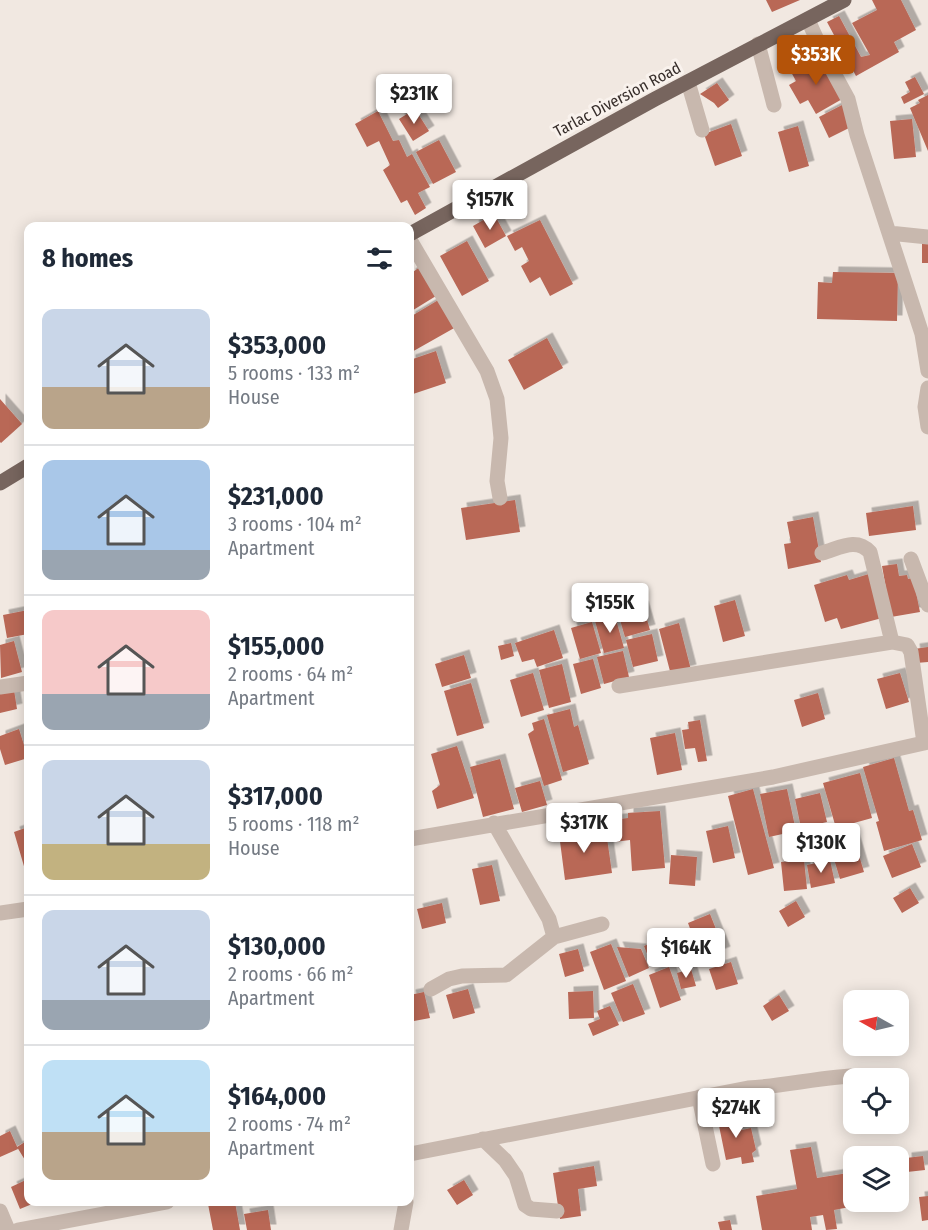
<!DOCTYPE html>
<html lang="en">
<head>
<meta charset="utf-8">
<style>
	body { margin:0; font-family:"Fira Sans Condensed",sans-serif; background:#f6f6f7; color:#1f2937; height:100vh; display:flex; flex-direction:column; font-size:22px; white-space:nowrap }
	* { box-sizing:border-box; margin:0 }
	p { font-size:20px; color:#747a83 }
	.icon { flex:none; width:33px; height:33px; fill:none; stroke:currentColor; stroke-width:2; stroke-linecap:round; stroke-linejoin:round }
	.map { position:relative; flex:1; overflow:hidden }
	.side { position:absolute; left:24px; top:222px; width:390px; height:984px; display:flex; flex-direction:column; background:#fff; border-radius:12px; box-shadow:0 3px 15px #0003 }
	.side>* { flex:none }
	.needle { width:39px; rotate:278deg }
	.controls { position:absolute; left:843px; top:990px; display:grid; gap:12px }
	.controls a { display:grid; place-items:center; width:66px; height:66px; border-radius:12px; background:#fff; box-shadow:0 3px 15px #0003; font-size:30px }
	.price { position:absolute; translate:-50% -51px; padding:0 14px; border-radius:6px; background:#fff; color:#222; font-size:20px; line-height:39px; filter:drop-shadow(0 2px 3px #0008) }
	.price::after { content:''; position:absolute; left:50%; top:36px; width:18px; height:14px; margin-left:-9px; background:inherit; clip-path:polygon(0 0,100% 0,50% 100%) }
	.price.active { background:#b45309; color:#fff }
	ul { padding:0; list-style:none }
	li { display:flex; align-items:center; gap:18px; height:150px; padding:0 18px }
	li+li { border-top:2px solid #e0e1e3 }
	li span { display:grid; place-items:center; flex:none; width:168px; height:120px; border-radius:12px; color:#555 }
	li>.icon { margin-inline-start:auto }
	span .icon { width:72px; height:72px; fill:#fffc; stroke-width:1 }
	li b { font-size:26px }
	h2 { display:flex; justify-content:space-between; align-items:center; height:72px; padding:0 18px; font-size:26px }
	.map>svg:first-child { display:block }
	.building { fill:#b96757; filter:url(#shadow) }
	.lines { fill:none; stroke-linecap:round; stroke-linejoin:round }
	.minor { stroke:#c8b8ae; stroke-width:15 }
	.major { stroke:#77655e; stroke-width:15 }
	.labels { text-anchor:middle; stroke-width:6; stroke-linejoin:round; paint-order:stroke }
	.street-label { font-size:16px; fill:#372e2b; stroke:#f9f2ed }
</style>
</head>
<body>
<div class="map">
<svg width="928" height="1230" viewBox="0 0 928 1230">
	<defs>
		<filter id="shadow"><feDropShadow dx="5.5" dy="-5.5" stdDeviation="0" flood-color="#0004"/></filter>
	</defs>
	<rect width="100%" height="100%" fill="#f1e8e1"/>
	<path class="building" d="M766,0h34l-28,12z
		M872,0h29l15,30 -22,12 5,10 -43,24 -29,-54 12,-6 22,41 9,-2 -18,-32 25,-13z
		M820,56l24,42 -28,16 -8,-14 -8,4 -11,-19 7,-4 -5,-9z
		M915,77l9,17 -20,10 -3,-7 9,-5 -5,-10z
		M717,83l12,17 -11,8 -4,-5 -14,-9z
		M928,95v56l-18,-43 10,-5 -2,-3z
		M844,104l11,21 -26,13 -10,-21z
		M415,109l14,22 -16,10 -14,-22z
		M378,111l15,30 6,-1 8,17 5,-3 18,33 -12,6 8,15 -11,7 -8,-15 -6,3 -18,-33 7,-5 -11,-24 -12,6 -12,-23z
		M912,119l4,38 -22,2 -4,-38z
		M731,124l11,32 -27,10 -11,-32z
		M798,126l11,40 -20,6 -11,-40z
		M439,140l17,32 -23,12 -17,-32z
		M494,214l12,22 -21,12 -12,-22z
		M540,220l33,64 -23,12 -10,-19 -10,6 -9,-17 8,-5 -7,-14 -7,4 -8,-15z
		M467,241l22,40 -27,15 -22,-40z
		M922,241h6v22h-6z
		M420,267l16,29 -26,16v-38z
		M833,272l65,1 -1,48 -80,-2 1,-37 14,1z
		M440,299l16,28 -46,26v-36z
		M547,338l16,30 -39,22 -16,-30z
		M436,351l10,32 -36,12v-35z
		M0,399l22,25 -21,19 -1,-1z
		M515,500l5,32 -54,8 -5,-32z
		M913,506l3,24 -47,6 -3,-23z
		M813,517l8,45 -33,7 -4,-25 7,-1 -4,-21z
		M897,564l2,12 8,-1 1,4 5,-1 7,34 -29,5 -9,-51z
		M869,574l13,44 -41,11 -4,-11 -12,4 -11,-37 33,-10 2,5z
		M735,600l10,36 -22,6 -9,-36z
		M643,606l7,24 -25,7 -7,-24z
		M28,610v24l-21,4 -4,-23z
		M615,616l9,32 -20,5 -9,-32z
		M592,622l9,31 -21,6 -9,-31z
		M679,623l12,47 -20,5 -12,-46z
		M554,630l9,28 -26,9 -3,-8 -12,3 -7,-19z
		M652,634l6,27 -25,6 -7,-27z
		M14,641l8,31 -21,6 -1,-33z
		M511,643l3,13 -13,4 -3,-14z
		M24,645h4v22h-1z
		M928,647v15l-12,1 -2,-14z
		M623,651l6,26 -25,7 -7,-27z
		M464,655l7,23 -29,9 -7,-23z
		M593,659l8,29 -20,6 -8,-30z
		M562,664l9,38 -22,6 -10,-38z
		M533,673l11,37 -23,7 -11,-37z
		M900,673l9,29 -23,7 -9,-30z
		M471,683l13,45 -27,8 -13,-45z
		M14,690l3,19 -17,4v-20z
		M818,693l7,26 -23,8 -8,-27z
		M570,709l4,18 4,-2 11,39 -26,8 -16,-57z
		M544,719l18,61 -18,6 -16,-52 6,-4 -2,-7z
		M700,720l7,41 -9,1 -3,-14 -10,1 -3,-19 7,-1 -1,-7z
		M19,729l9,29 -23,7 -5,-16v-13z
		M675,733l7,37 -25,5 -7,-37z
		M457,746l17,52 -37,11 -5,-18 8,-6 -9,-31z
		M894,758l15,53 4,-1 9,30 -38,11 -8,-29 3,-1 -16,-54z
		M500,759l14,50 -31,8 -13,-50z
		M860,773l12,45 -36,10 -13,-45z
		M540,781l7,24 -25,7 -7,-24z
		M753,789l21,79 -26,7 -20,-79z
		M787,789l9,42 -27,6 -9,-43z
		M820,793l7,29 -26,6 -6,-29z
		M660,811l5,57 -33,3 -2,-31 -16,2 -2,-22 16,-2v-5z
		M571,824l1,12 34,-5 6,42 -47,7 -7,-54z
		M728,826l7,32 -22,5 -7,-32z
		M28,827v53l-14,-48z
		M852,832l12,40 -24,7 -12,-40z
		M912,844l9,23 -29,11 -9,-22z
		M671,855l26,2 -2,29 -26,-2z
		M804,860l3,29 -23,2 -3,-29z
		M830,860l5,23 -24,5 -4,-23z
		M492,865l8,36 -20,4 -8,-36z
		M910,888l9,15 -17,10 -9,-15z
		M796,901l9,16 -17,10 -9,-16z
		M442,903l4,20 -24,6 -5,-20z
		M710,914l15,38 -23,9 -14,-38z
		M664,938l7,18 -20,8 -7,-18z
		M611,944l15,37 -22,9 -14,-38z
		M617,947l24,2 8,19 -20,9z
		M578,949l6,22 -19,6 -6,-23z
		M731,962l7,22 -22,6 -7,-21z
		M669,967l12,33 -21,8 -11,-33z
		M691,969l5,17 -15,3 -4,-16z
		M633,984l12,30 -22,8 -12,-29z
		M468,989l7,24 -22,6 -7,-24z
		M593,991l1,27 -25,1 -1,-27z
		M424,992l6,26 -16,3 -4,-26z
		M779,995l10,16 -17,10 -9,-15z
		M610,1006l9,19 -26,11 -5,-12 12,-5 -3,-8z
		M738,1112l4,18 9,-2 5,22 -4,3 2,9 -12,2 -1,-7 -15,3 -9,-44z
		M10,1131l8,18 -18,8v-21z
		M28,1140v25l-11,-18z
		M811,1147l6,31 37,-6v30h5l1,3 -26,5 3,19 -11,1 -3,-15 -13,2 2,13h-50l-6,-34 41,-7 -7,-39z
		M923,1156l2,14 -18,2 -1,-14z
		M594,1166l3,20 -19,3 3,27 -21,3 -7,-46z
		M28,1179v23h9l-17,7 -9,-22z
		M464,1180l9,15 -16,10 -10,-15z
		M928,1196v24l-6,1 -3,-24z
		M222,1202h13l5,28h-27l-5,-26z
		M268,1210l3,20h-24l-3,-16z
		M730,1220l2,10h-12l-2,-8z"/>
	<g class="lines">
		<path class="minor" d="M808,20l15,33 25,46 9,36 65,199 6,37
			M758,44l16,61
			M688,82l14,48
			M889,233l39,4
			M410,240l77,131 10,28 4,39 -4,43 3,17
			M928,388l-3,19 3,20
			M822,553c18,-5 34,-16 48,-1l22,90
			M911,559l17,46
			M619,686l273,-44 15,3 4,7 13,91
			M0,687l28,-4
			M494,823l55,96 5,18 48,-13
			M410,839l363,-62 155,-35
			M0,913l28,-4
			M431,989l18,-10 13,-3 44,-1 48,-38
			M699,1097l14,67
			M483,1139l22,21 11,16 9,29 6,4 26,2
			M410,1154l338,-66c41,-2 84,-14 124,-12l3,2
			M0,1211l8,19
			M18,1230l149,-28
			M401,1230l5,-28"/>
		<path class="major" d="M410,234l245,-135 189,-99
			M0,483l28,-17"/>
	</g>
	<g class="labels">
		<g class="street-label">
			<text transform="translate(617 99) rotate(-28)" y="6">Tarlac Diversion Road</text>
		</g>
	</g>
</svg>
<div class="controls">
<a><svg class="needle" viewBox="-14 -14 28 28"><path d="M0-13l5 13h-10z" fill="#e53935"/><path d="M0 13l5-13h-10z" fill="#747a83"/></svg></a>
<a><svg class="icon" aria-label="locate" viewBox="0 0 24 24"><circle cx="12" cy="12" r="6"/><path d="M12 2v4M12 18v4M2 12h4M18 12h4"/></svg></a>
<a><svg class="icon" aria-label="layers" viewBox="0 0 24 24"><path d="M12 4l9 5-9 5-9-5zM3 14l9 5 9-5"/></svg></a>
</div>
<b class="price active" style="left:816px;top:86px">$353K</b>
<b class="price" style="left:414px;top:125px">$231K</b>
<b class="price" style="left:490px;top:231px">$157K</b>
<b class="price" style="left:610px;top:634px">$155K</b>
<b class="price" style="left:584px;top:854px">$317K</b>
<b class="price" style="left:821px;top:874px">$130K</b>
<b class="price" style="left:686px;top:979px">$164K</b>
<b class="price" style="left:736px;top:1139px">$274K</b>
<section class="side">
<h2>8 homes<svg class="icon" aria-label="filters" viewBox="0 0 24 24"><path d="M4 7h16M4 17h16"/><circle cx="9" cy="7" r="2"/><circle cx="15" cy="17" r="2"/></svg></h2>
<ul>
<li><span style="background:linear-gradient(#c9d6e8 65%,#b9a48a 0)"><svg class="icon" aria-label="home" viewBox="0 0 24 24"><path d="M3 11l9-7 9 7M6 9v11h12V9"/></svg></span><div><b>$353,000</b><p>5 rooms · 133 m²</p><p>House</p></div></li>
<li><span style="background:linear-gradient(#a9c7e8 75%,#9aa5b1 0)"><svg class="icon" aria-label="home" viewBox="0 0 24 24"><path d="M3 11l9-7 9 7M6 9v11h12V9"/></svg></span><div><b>$231,000</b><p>3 rooms · 104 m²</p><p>Apartment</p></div></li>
<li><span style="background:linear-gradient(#f6c9c9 70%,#9aa5b1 0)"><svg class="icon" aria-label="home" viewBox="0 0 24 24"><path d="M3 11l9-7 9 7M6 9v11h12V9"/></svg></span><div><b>$155,000</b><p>2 rooms · 64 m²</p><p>Apartment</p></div></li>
<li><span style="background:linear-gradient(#c9d6e8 70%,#c2b280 0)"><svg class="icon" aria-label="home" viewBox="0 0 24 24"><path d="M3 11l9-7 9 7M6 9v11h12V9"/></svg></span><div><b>$317,000</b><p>5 rooms · 118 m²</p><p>House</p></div></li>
<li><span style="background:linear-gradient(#c9d6e8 75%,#9aa5b1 0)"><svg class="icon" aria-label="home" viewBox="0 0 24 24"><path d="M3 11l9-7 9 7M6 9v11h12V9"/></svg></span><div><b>$130,000</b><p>2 rooms · 66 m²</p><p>Apartment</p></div></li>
<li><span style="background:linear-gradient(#bfe0f5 60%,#b9a48a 0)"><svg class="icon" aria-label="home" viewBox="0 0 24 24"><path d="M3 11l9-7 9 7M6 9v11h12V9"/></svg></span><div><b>$164,000</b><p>2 rooms · 74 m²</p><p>Apartment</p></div></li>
</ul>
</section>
</div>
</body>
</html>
